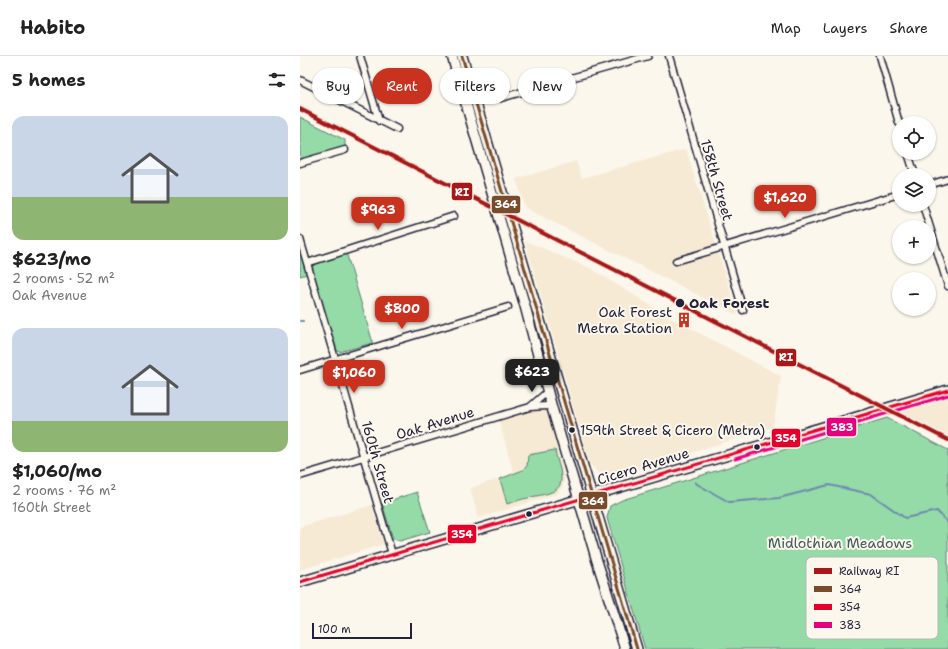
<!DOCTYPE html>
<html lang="en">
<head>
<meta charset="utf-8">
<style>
	body { margin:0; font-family:"Shantell Sans",sans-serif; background:#f2f2f2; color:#222; height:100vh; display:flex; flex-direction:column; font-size:15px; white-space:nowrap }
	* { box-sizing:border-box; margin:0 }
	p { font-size:13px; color:#767676 }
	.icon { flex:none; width:22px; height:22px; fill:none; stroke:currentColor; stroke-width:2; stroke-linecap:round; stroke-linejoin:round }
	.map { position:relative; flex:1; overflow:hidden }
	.sheet { display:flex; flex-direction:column; background:#fff; width:300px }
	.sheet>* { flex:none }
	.top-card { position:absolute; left:12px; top:12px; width:380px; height:36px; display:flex; gap:8px }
	.controls { position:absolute; left:592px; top:60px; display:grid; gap:8px }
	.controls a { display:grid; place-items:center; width:44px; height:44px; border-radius:50%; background:#fff; box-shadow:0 1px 3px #0004; font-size:20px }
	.scale { position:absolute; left:12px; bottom:10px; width:100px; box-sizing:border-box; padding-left:4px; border:2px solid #22223b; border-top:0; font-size:11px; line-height:14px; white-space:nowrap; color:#22223b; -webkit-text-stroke:3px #fbf7ec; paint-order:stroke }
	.price { position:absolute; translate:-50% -34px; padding:0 9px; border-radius:8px; background:#c8321e; color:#fff; font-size:13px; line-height:26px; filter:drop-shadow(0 1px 2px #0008) }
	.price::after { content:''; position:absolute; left:50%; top:24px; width:12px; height:9px; margin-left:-6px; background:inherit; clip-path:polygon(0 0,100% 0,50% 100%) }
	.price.on { background:#222; color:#fff }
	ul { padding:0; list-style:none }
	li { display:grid; align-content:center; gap:8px; height:212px; padding:0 12px }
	li span { display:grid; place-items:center; height:124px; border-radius:12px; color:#555 }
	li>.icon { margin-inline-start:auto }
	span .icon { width:72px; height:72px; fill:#fffc; stroke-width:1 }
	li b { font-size:17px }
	h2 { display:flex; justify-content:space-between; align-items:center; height:48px; padding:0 12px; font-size:17px }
	.tag { padding:0 14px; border-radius:18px; background:#fff; box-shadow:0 1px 3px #0004; font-size:14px; line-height:36px }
	.tag.on { background:#c8321e; color:#fff }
	header { display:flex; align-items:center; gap:24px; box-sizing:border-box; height:56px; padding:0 20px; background:#fff; border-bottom:1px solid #e0e0e0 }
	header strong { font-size:19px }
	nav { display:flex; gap:22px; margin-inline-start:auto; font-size:14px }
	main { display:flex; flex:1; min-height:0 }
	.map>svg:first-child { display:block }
	.built { fill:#f6ead4 }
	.green { fill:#94dba8; stroke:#5b7e72 }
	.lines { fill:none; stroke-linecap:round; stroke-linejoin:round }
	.stream { stroke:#6d8aaf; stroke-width:2 }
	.street-casing { stroke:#22223b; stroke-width:9 }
	.primary-casing { stroke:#22223b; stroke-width:12 }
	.street { stroke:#fbf7ec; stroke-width:6 }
	.primary { stroke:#fbf7ec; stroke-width:9 }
	.bus-1-casing { stroke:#fbf7ec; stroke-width:6 }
	.bus-2-casing { stroke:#fbf7ec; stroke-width:6 }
	.bus-3-casing { stroke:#fbf7ec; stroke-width:6 }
	.bus-1 { stroke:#7a4b2a; stroke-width:3 }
	.bus-2 { stroke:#e4002b; stroke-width:3 }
	.bus-3 { stroke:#e5007d; stroke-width:3 }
	.rail-1-casing { stroke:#fbf7ec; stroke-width:7 }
	.rail-1 { stroke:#a81818; stroke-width:4 }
	.stop-dot { fill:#22223b; stroke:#fbf7ec; stroke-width:1.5 }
	.labels { text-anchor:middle; stroke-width:4; stroke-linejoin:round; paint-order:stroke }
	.bus-label { font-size:13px; fill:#22223b; stroke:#fbf7ec; text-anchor:start }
	.street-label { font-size:14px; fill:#22223b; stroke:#fbf7ec }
	.stop-label { font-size:14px; font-weight:bold; fill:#22223b; stroke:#fbf7ec; text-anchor:start }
	.poi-label { font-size:14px; fill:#22223b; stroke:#fbf7ec; text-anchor:end }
	.park-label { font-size:14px; fill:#445a5c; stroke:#fbf7ec }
	.key { fill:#fbf7ec; stroke:#bab7b7; stroke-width:1 }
	.key-label { font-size:11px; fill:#22223b }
	.line-badge { stroke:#fbf7ec; stroke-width:1.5 }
	.badge-label { font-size:11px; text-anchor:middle; font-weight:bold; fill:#fff }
</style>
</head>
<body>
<header>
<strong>Habito</strong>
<nav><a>Map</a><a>Layers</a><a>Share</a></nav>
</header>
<main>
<section class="sheet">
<h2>5 homes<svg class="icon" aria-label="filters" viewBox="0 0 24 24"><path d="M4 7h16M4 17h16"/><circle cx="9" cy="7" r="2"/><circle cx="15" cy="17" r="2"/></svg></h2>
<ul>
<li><span style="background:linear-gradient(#c9d6e8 65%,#8fb573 0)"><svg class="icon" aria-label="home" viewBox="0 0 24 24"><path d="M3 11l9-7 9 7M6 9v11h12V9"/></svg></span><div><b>$623/mo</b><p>2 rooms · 52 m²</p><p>Oak Avenue</p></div></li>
<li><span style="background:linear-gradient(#c9d6e8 75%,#8fb573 0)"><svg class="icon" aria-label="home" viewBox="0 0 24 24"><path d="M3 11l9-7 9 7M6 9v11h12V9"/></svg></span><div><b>$1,060/mo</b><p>2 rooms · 76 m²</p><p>160th Street</p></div></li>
</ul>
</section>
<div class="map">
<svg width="648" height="593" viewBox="0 0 648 593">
	<rect width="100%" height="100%" fill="#fbf7ec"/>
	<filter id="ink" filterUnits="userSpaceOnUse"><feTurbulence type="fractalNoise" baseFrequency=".025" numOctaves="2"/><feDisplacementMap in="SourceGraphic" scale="8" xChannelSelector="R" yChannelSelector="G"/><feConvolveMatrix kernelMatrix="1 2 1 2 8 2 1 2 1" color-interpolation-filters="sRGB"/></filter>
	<g filter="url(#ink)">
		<path class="built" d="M386,93l52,166 -213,-107 -9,-29 60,-18 6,17z
			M225,185l65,27 81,50 110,58 -8,51 -155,49 -19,-2 -9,-10z
			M648,340v40l-52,-26z
			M247,351l10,33 1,13 7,24 -2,9 -6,8 -79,24 -8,-30 44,-14 -15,-53z
			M72,449l12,39 -84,26v-43z"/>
		<path class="green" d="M0,61l45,23v7l-45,12z
			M0,196l7,22 -7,2z
			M46,196l27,91 -34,9 -2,-2 -25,-81 2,-6z
			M587,362l61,32v199h-303l-38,-131 3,-12 12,-6z
			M255,394c1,9 6,18 6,27 2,18 -21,17 -33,21 -7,1 -14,4 -21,6l-7,-25 23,-9 4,-4 1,-11z
			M117,436l13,40 -30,9 -7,-2 -11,-36z"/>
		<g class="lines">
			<path class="stream" d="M0,265h3
				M395,426l2,2 32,18 50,-4 50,-13 42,9 34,24 32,-7 11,12"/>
			<defs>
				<path id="street" d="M60,0l19,65
					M369,0l74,254
					M580,0l19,67
					M0,24l97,49
					M201,42l147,-42
					M608,97l7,22
					M0,107l45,-13
					M629,129l19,-6
					M623,149l25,81
					M0,183l92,315
					M376,205l223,-67
					M7,207l147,-47
					M0,314l208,-63
					M230,351l17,-15
					M0,420l230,-69 17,-1 5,2"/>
				<path id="primary" d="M152,0l73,250 27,102 45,153 28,88
					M162,0l175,593
					M0,526l648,-192"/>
			</defs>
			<use href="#street" class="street-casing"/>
			<use href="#primary" class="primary-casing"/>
			<use href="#street" class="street"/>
			<use href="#primary" class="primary"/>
			<defs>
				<path id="bus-1" d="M162,0l175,593"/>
				<path id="bus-2" d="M0,526l648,-192"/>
				<path id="bus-3" d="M435,403l213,-64"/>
			</defs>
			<use href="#bus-1" class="bus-1-casing"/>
			<use href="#bus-2" class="bus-2-casing"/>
			<use href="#bus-3" class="bus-3-casing"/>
			<use href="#bus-1" class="bus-1"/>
			<use href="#bus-2" class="bus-2"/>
			<use href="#bus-3" class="bus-3"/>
			<defs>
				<path id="rail-1" d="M0,53l648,331"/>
			</defs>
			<use href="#rail-1" class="rail-1-casing"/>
			<use href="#rail-1" class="rail-1"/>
		</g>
	</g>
	<defs>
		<symbol id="building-bare" viewBox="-9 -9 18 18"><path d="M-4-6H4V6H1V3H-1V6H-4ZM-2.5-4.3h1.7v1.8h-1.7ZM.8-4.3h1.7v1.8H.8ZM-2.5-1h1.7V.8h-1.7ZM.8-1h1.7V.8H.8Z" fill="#c8321e" stroke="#fbf7ec" stroke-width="2.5" paint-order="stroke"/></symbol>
	</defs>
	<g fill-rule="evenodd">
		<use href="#building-bare" x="373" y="253" width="22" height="22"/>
	</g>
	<g class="stop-dot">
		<circle cx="380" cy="247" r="5"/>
		<circle cx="272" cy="374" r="3.5"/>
		<circle cx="457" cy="391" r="3.5"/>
		<circle cx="229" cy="458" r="3.5"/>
	</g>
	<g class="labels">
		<g class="bus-label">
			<text x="280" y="379">159th Street &amp; Cicero (Metra)</text>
		</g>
		<g class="street-label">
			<text transform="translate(417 124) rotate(74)" y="5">158th Street</text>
			<text transform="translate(135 367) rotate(-17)" y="5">Oak Avenue</text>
			<text transform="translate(78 406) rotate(74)" y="5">160th Street</text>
			<text transform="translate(343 410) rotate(-17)" y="5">Cicero Avenue</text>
		</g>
		<g class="stop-label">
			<text x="389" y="252">Oak Forest</text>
		</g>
		<g class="poi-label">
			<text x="372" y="261">Oak Forest<tspan x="372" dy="16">Metra Station</tspan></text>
		</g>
		<g class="park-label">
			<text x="540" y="492">Midlothian Meadows</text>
		</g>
	</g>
	<rect x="506" y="501" width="132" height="82" rx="6" class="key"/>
	<rect x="514" y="512" width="18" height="6" fill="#a81818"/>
	<rect x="514" y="530" width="18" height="6" fill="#7a4b2a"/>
	<rect x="514" y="548" width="18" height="6" fill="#e4002b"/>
	<rect x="514" y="566" width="18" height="6" fill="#e5007d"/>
	<g class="key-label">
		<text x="539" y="519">Railway RI</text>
		<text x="539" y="537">364</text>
		<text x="539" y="555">354</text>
		<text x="539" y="573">383</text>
	</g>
	<g class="line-badge">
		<rect x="151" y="126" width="22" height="19" rx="4" fill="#a81818"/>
		<rect x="191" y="139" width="30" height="19" rx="4" fill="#7a4b2a"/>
		<rect x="475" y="292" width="22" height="19" rx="4" fill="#a81818"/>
		<rect x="526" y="361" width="31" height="20" rx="4" fill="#e5007d"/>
		<rect x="471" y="372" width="30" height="20" rx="4" fill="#e4002b"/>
		<rect x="278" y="435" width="30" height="19" rx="4" fill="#7a4b2a"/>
		<rect x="147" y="468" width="30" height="20" rx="4" fill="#e4002b"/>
	</g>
	<g class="badge-label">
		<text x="162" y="140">RI</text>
		<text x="206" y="152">364</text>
		<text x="486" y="305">RI</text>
		<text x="542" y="375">383</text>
		<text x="486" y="386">354</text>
		<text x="293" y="449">364</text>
		<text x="162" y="482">354</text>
	</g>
</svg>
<div class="controls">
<a><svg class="icon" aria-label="locate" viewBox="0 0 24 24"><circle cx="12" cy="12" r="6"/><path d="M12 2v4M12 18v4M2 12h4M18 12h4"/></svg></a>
<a><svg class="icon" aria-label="layers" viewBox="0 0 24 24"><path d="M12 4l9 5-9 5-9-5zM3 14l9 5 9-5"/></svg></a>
<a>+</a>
<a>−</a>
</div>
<div class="scale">100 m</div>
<b class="price" style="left:485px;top:163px">$1,620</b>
<b class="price" style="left:78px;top:175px">$963</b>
<b class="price" style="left:102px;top:274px">$800</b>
<b class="price on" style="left:232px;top:337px">$623</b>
<b class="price" style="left:54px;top:338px">$1,060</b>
<div class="top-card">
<a class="tag">Buy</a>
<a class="tag on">Rent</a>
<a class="tag">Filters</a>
<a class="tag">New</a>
</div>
</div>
</main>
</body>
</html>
